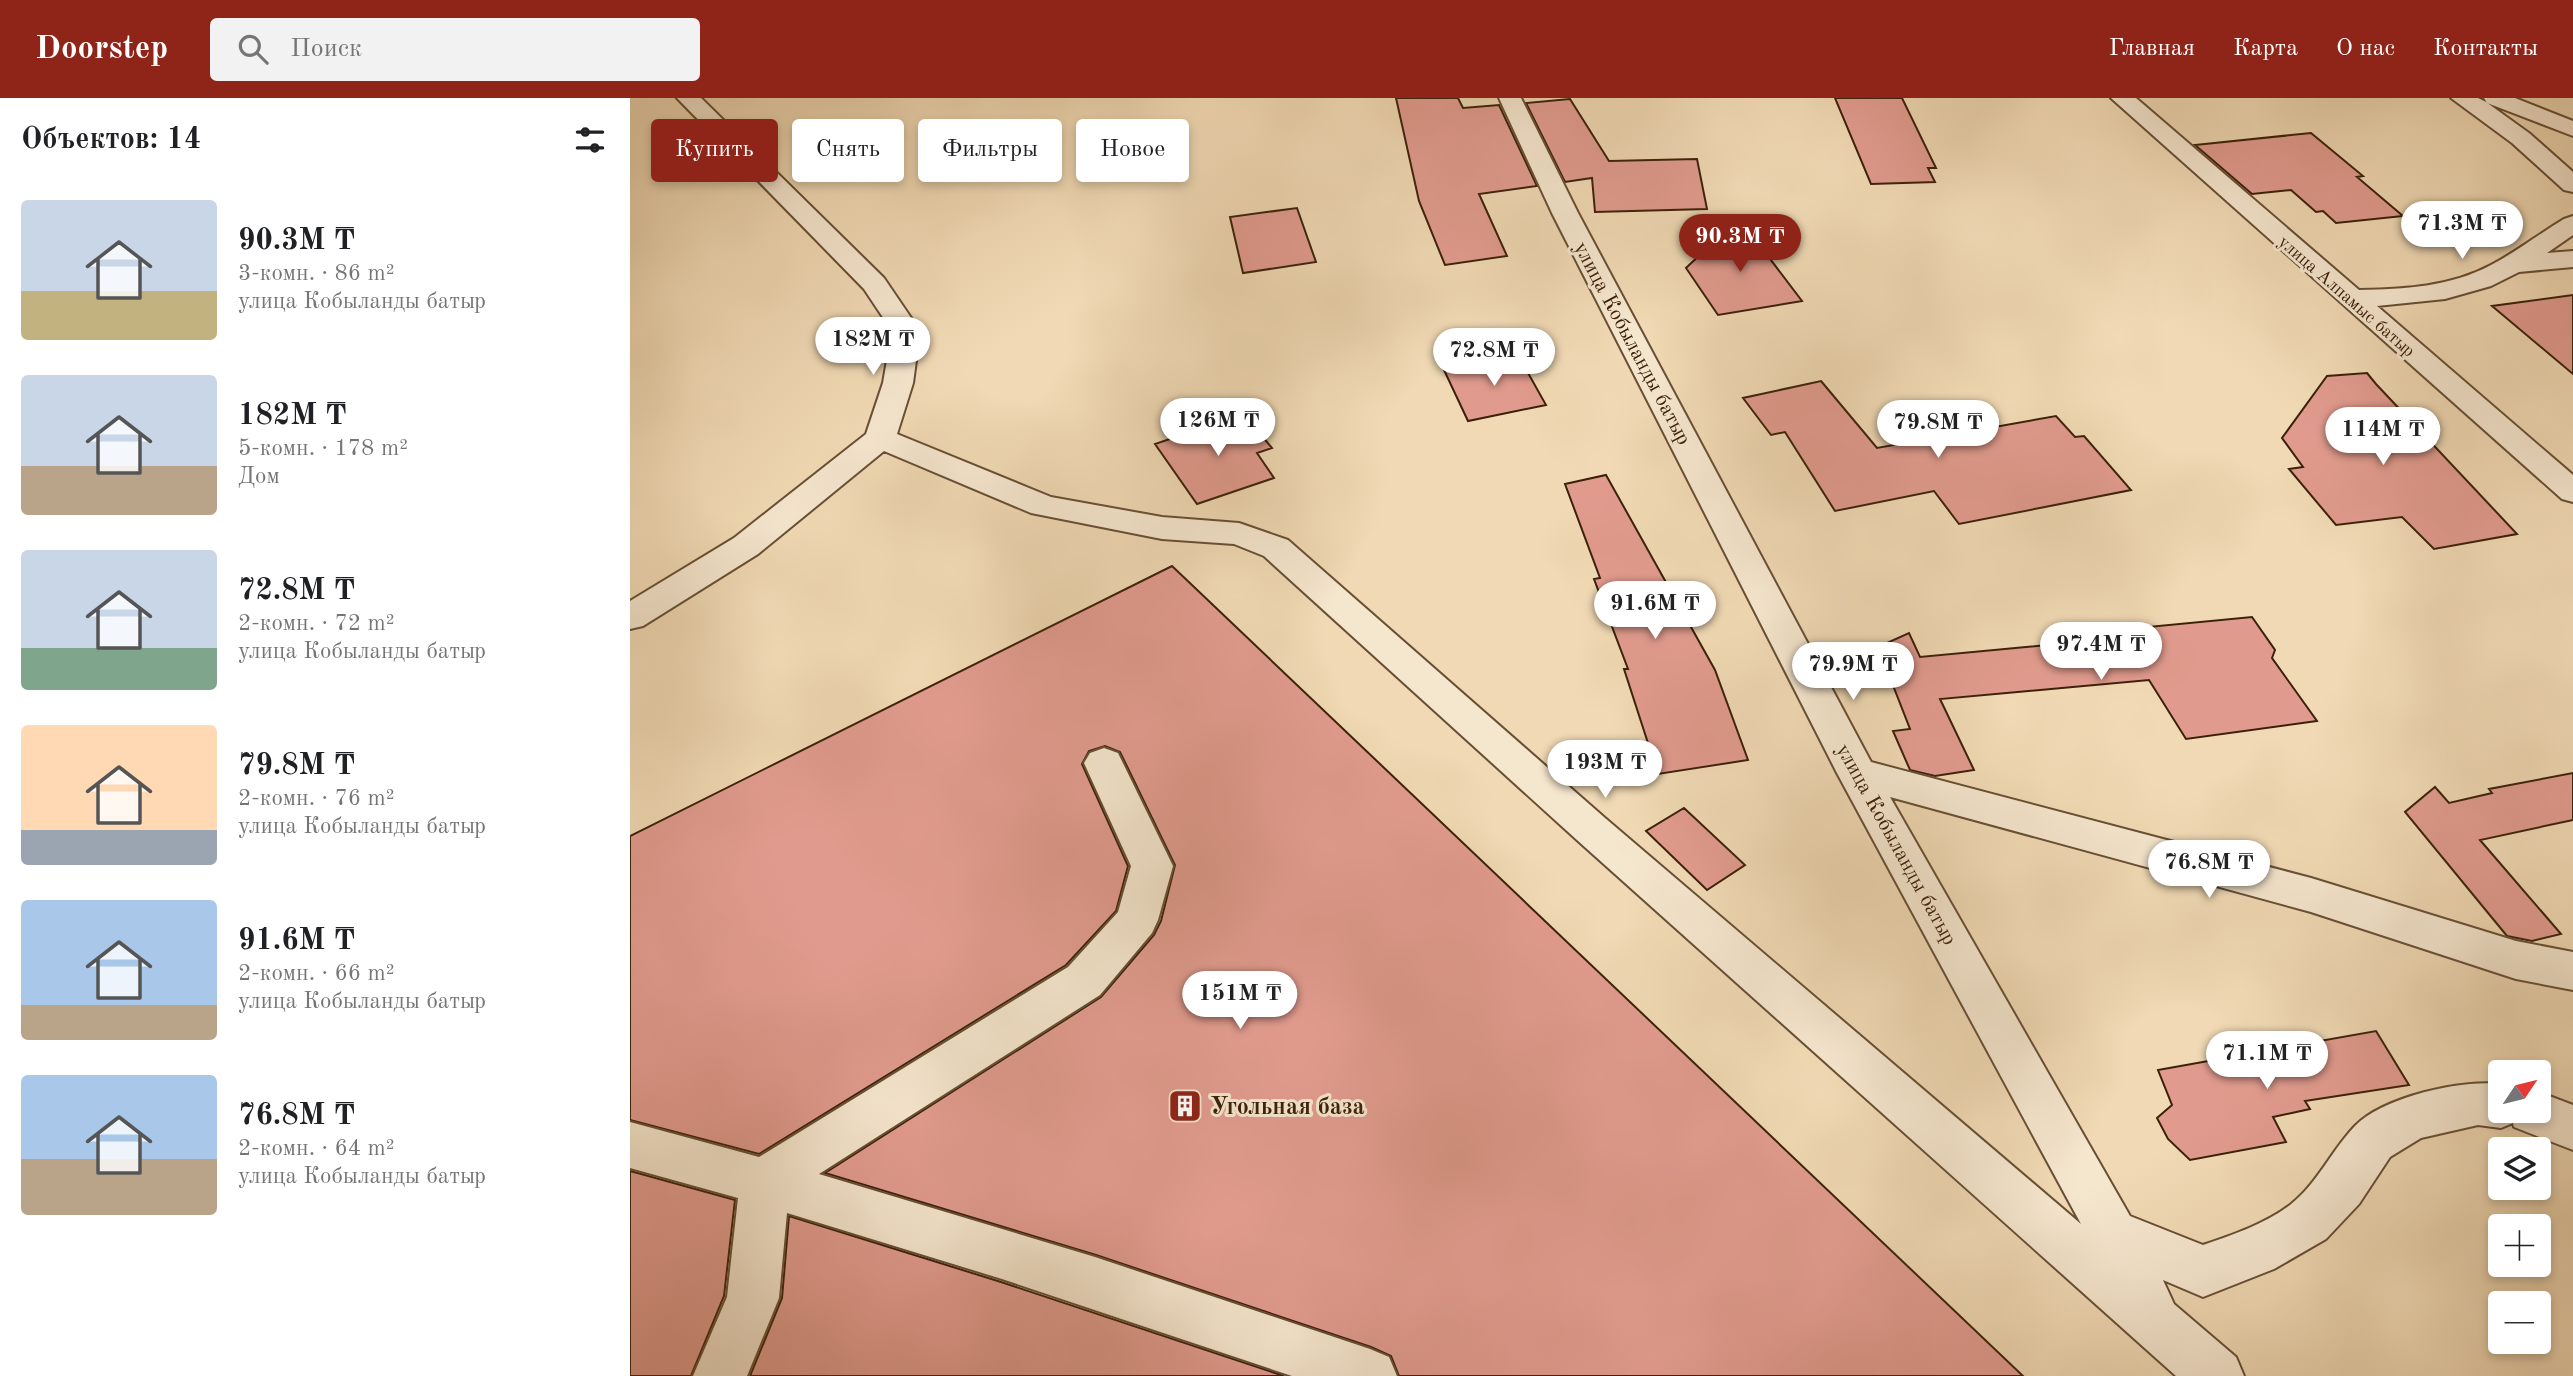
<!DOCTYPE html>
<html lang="ru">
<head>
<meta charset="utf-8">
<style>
	body { margin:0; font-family:"Old Standard TT",serif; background:#f2f2f2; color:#202124; height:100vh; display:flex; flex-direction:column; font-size:26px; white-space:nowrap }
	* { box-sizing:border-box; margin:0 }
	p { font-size:23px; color:#757577 }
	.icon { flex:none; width:38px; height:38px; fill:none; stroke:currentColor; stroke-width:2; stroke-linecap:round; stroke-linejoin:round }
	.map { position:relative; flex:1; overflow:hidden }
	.panel { display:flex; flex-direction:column; background:#fff; width:630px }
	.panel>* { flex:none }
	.hud { position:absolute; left:21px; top:21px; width:665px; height:63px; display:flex; gap:14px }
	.needle { width:46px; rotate:55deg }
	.tools { position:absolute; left:1858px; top:962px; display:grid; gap:14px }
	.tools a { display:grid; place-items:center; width:63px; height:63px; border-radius:7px; background:#fff; box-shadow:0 4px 10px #0003; font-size:35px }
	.price { position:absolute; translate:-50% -60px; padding:0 16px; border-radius:24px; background:#fff; color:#222; font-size:23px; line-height:46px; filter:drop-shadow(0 2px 4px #0008) }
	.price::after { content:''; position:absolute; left:50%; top:42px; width:21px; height:16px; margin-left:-10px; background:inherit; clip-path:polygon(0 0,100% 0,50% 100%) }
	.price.selected { background:#8f2418; color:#fff }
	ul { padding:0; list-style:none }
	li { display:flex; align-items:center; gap:21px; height:175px; padding:0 21px }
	li span { display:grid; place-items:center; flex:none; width:196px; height:140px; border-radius:7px; color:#555 }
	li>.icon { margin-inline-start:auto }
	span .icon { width:84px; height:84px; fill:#fffc; stroke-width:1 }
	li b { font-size:30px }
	h2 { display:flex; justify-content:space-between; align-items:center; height:84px; padding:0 21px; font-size:30px }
	.pill { padding:0 24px; border-radius:7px; background:#fff; box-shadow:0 4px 10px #0003; font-size:24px; line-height:63px }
	.pill.selected { background:#8f2418; color:#fff }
	header { display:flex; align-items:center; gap:42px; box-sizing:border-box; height:98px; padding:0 35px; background:#8f2418; color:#fff }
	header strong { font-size:33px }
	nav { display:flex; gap:38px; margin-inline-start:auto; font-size:24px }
	.search { width:490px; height:63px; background:#f2f2f2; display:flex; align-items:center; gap:18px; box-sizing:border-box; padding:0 24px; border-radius:7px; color:#757577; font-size:26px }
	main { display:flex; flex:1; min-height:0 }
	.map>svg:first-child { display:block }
	.building { fill:#e19b8e; stroke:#3b210a; stroke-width:2 }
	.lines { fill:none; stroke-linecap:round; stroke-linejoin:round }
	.minor-casing { stroke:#684f34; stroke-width:4 }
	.minor { fill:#f5e6ce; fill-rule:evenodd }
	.labels { text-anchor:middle; stroke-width:6; stroke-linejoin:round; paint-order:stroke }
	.far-street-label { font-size:18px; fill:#3b210a; stroke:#f5e6ce }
	.street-label { font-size:21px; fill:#3b210a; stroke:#f5e6ce }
	.near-poi-label { font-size:24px; font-weight:bold; fill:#3b210a; stroke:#f5e6ce; text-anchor:start }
</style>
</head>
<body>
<header>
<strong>Doorstep</strong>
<div class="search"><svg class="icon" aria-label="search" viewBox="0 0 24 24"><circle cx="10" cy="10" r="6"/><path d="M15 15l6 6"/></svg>Поиск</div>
<nav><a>Главная</a><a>Карта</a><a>О нас</a><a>Контакты</a></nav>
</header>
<main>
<section class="panel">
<h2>Объектов: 14<svg class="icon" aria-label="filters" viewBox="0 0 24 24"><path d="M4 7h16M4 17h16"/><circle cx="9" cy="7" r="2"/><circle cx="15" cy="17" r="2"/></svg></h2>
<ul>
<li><span style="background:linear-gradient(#c9d6e8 65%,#c2b280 0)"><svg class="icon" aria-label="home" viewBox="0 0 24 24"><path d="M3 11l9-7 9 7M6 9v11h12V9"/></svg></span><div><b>90.3M ₸</b><p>3-комн. · 86 m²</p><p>улица Кобыланды батыр</p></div></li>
<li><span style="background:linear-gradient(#c9d6e8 65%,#b9a48a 0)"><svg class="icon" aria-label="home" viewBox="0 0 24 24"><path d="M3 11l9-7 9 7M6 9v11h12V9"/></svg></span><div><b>182M ₸</b><p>5-комн. · 178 m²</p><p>Дом</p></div></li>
<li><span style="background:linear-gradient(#c9d6e8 70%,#7fa58c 0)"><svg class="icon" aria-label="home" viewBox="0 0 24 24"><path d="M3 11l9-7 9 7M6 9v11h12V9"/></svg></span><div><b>72.8M ₸</b><p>2-комн. · 72 m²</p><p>улица Кобыланды батыр</p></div></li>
<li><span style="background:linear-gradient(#ffd9b3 75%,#9aa5b1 0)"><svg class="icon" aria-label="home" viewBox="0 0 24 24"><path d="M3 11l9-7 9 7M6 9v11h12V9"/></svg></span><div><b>79.8M ₸</b><p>2-комн. · 76 m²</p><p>улица Кобыланды батыр</p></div></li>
<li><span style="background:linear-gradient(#a9c7e8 75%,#b9a48a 0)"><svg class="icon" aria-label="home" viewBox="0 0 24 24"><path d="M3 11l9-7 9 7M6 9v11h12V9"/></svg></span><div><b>91.6M ₸</b><p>2-комн. · 66 m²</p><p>улица Кобыланды батыр</p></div></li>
<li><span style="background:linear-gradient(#a9c7e8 60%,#b9a48a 0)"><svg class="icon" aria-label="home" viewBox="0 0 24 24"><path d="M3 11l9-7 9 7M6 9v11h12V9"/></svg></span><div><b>76.8M ₸</b><p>2-комн. · 64 m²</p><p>улица Кобыланды батыр</p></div></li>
</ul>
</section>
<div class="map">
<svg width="1943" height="1278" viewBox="0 0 1943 1278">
	<rect width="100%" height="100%" fill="#f0d9b4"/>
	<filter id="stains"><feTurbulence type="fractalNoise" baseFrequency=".00286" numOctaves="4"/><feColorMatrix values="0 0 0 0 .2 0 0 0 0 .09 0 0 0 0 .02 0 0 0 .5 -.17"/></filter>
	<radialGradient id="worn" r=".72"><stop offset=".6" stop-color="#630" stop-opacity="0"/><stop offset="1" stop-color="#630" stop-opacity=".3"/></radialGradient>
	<path class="building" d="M766,0h62l5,10 36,-3 38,81 -58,8 28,62 -62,9 -26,-64z
		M1205,0h67l34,70h-8l7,14 -64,2z
		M940,1l39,62 88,-2 10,50 -112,3 -3,-34 -27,4 -39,-79z
		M1681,35l52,43 -6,1 46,39 -67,7 -13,-12 -7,1 -25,-22 -39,4 -57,-49z
		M667,110l19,54 -73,11 -13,-56z
		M1109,120l63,83 -84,14 -32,-47z
		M1943,197v79l-81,-68z
		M888,257l28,50 -78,16 -24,-51z
		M1737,275l9,11 141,150 -83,15 -32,-32 -66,8 -47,-56 14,-2 -21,-29 45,-62z
		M1191,283l56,67 179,-32 19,21 9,-1 47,54 -172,34 -25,-33 -99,20 -50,-79 -14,3 -28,-37z
		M614,316l28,34 -15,5 17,25 -77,26 -42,-60z
		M976,377l109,195 33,90 -90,14 -34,-105h4l-34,-90 6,-1 -35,-94z
		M542,468l851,810h-624l-8,-20 -20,-9 -275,-92 -271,-82 276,-176 53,-62 7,-14 14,-56 -55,-113 -15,-6 -16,5 -7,13 46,102 -12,45 -50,54 -307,189 -129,-34v-284z
		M1622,519l23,33 -3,8 45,63 -131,18 -37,-59 -209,19 34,71 -39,6 -25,-6 -17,-39 17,-2 -32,-82 31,-14 11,24 169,-16 -4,-8z
		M1943,675v47l-93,20 81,94 -29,7 -25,-5 -102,-124 30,-25 14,16 43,-10 -3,-4z
		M1054,710l61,57 -38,25 -61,-59z
		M1746,933l33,54 -104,16 5,8 -37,8 13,25 -96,18 -22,-21 -11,-21 15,-13 -14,-35z
		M0,1073l105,29 -11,96 -33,80h-61z
		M159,1118l212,66 283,94h-534l32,-78z"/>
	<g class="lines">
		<defs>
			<path id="minor" d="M47,0h24l183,180 36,53 -7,52 -16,51 154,63 111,20 77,6 49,17 317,278 476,406 -244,-451 -285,-560 -53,-115h22l57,115 293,549 440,116 205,63 57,11v38l-57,-11 -205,-67 -421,-115 240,419 73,29c29,-10 62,-21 87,-40 28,-22 41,-54 65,-79 28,-29 107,-47 146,-42v27h38v-19l34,13v45l-59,-23 -1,-4 -12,5 -23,-3 -57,13 -31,19 -31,47 -33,35 -52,30 -71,28 -40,-17 11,24 62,53 8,19h-68l-599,-536 -313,-284 -30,-12 -72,-5 -131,-26 -147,-62 -126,103 -115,72 -13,3v-28l104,-63 132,-104 17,-51 9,-52 -28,-42z
				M1481,0h25l223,192c45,-1 91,-3 132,-25 25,-13 48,-31 73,-46l9,-3v19l-26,18 26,-2v16l-54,5 -28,14 -46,13 -68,7 196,169v27l-11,-3z
				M1821,0h27l8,4 43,31 44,39v20l-9,-2 -52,-47z
				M1854,0h31l58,23v15l-86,-33z
				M474,650l14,5 55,113 -15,54 -6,13 -52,62 -281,179 276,83 275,92 19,8 8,19h-105l-290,-97 -215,-66 -8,85 -32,78h-54l34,-79 11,-99 -108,-30v-46l129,35 309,-190 50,-55 13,-46 -47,-103 6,-10z"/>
		</defs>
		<use href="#minor" class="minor-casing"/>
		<use href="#minor" class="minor"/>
	</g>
	<defs>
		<symbol id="building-square" viewBox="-11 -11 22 22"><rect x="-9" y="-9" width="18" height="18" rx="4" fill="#8f2418" stroke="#f5e6ce"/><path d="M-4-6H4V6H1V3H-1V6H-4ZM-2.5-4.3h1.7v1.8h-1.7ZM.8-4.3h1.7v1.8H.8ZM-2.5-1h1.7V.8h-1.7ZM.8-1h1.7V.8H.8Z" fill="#fff"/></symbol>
	</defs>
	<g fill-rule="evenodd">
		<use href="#building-square" x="536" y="989" width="38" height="38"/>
	</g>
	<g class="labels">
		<g class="far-street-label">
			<text transform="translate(1717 198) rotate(41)" y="6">улица Алпамыс батыр</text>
		</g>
		<g class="street-label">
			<text transform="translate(1003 245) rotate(62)" y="7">улица Кобыланды батыр</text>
			<text transform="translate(1267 746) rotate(61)" y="7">улица Кобыланды батыр</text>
		</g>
		<g class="near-poi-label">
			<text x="580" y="1016">Угольная база</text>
		</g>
	</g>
	<rect width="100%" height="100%" filter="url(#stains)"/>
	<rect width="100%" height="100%" fill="url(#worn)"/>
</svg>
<div class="tools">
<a><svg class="needle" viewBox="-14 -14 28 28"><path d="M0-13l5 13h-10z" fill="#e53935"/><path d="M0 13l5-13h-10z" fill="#757577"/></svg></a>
<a><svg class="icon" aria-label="layers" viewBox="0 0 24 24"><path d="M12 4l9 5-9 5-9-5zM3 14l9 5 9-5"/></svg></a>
<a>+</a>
<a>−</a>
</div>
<b class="price" style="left:1832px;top:163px">71.3M ₸</b>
<b class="price selected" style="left:1110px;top:176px">90.3M ₸</b>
<b class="price" style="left:243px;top:279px">182M ₸</b>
<b class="price" style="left:864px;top:290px">72.8M ₸</b>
<b class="price" style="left:588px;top:360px">126M ₸</b>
<b class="price" style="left:1308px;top:362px">79.8M ₸</b>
<b class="price" style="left:1753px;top:369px">114M ₸</b>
<b class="price" style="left:1025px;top:543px">91.6M ₸</b>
<b class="price" style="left:1471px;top:584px">97.4M ₸</b>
<b class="price" style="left:1223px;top:604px">79.9M ₸</b>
<b class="price" style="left:975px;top:702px">193M ₸</b>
<b class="price" style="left:1579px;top:802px">76.8M ₸</b>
<b class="price" style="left:610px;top:933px">151M ₸</b>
<b class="price" style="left:1637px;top:993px">71.1M ₸</b>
<div class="hud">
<a class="pill selected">Купить</a>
<a class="pill">Снять</a>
<a class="pill">Фильтры</a>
<a class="pill">Новое</a>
</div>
</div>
</main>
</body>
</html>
